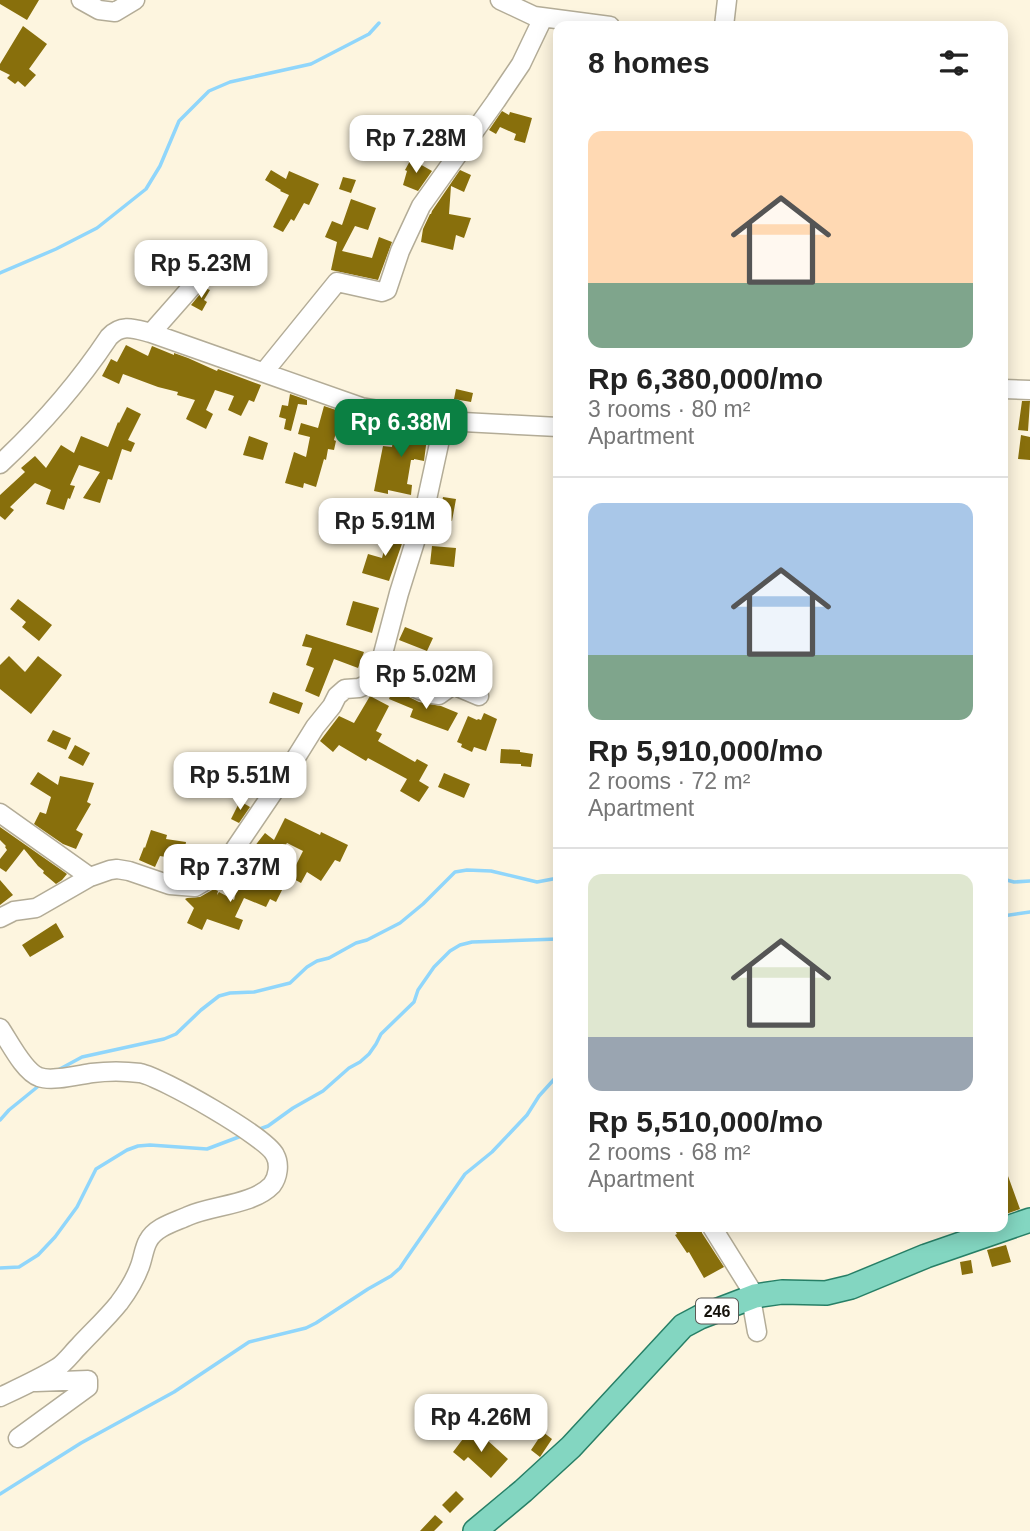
<!DOCTYPE html>
<html lang="en">
<head>
<meta charset="utf-8">
<style>
	body { margin:0; font-family:Arial,sans-serif; background:#f6f6f6; color:#222; height:100vh; display:flex; flex-direction:column; font-size:26px; white-space:nowrap }
	* { box-sizing:border-box; margin:0 }
	p { font-size:23px; color:#767676 }
	.icon { flex:none; width:38px; height:38px; fill:none; stroke:currentColor; stroke-width:2; stroke-linecap:round; stroke-linejoin:round }
	.map { position:relative; flex:1; overflow:hidden }
	.panel { position:absolute; left:553px; top:21px; width:455px; height:1211px; display:flex; flex-direction:column; background:#fff; border-radius:14px; box-shadow:0 4px 18px #0003 }
	.panel>* { flex:none }
	.price { position:absolute; translate:-50% -60px; padding:0 16px; border-radius:14px; background:#fff; color:#222; font-size:23px; line-height:46px; filter:drop-shadow(0 2px 4px #0008) }
	.price::after { content:''; position:absolute; left:50%; top:42px; width:21px; height:16px; margin-left:-10px; background:inherit; clip-path:polygon(0 0,100% 0,50% 100%) }
	.price.selected { background:#0b8043; color:#fff }
	ul { padding:0; list-style:none }
	li { display:grid; align-content:center; gap:14px; height:371px; padding:0 35px }
	li+li { border-top:2px solid #e0e0e0 }
	li span { display:grid; place-items:center; height:217px; border-radius:14px; color:#555 }
	li>.icon { margin-inline-start:auto }
	span .icon { width:126px; height:126px; fill:#fffc; stroke-width:1 }
	li b { font-size:30px }
	h2 { display:flex; justify-content:space-between; align-items:center; height:84px; padding:0 35px; font-size:30px }
	.map>svg:first-child { display:block }
	.lines { fill:none; stroke-linecap:round; stroke-linejoin:round }
	.stream { stroke:#90d6fb; stroke-width:3.5 }
	.building { fill:#886f0c }
	.minor-casing { stroke:#b3ac97; stroke-width:21 }
	.major-casing { stroke:#277f66; stroke-width:26 }
	.minor { stroke:#fff; stroke-width:18 }
	.major { stroke:#83d6c1; stroke-width:23 }
	.labels { text-anchor:middle; stroke-width:5; stroke-linejoin:round; paint-order:stroke }
	.shield { fill:#fff; stroke:#5b5954; stroke-width:2 }
	.shield-label { font-size:16px; font-weight:bold; fill:#15120b }
</style>
</head>
<body>
<div class="map">
<svg width="1030" height="1531" viewBox="0 0 1030 1531">
	<rect width="100%" height="100%" fill="#fdf5df"/>
	<g class="lines">
		<path class="stream" d="M0,273l56,-24 41,-21 49,-39 14,-23 19,-45 30,-30 21,-9 81,-18 58,-30 10,-11
			M1003,879l11,3 16,-1
			M1003,916l27,-4
			M58,1070l24,-13 82,-18 12,-5 25,-24 18,-14 11,-3 24,-1 36,-9 17,-16 10,-6 12,-3 27,-15 11,-3 33,-17 23,-19 32,-32 12,-2 24,1 46,11 21,-4
			M0,1120l9,-10 32,-26
			M257,1130l11,-4 25,-18 30,-17 26,-23 11,-6 9,-8 7,-10 5,-10 33,-32 4,-12 16,-23 16,-16 10,-6 12,-3 86,-3
			M0,1268l19,-1 19,-12 17,-18 22,-30 19,-38 31,-19 11,-4 12,-1 57,4 37,-14
			M0,1494l81,-51 93,-51 75,-50 57,-14 10,-5 52,-34 23,-13 9,-8 6,-9 59,-85 27,-22 35,-37 12,-19 19,-21"/>
	</g>
	<path class="building" d="M0,0h39l-12,20 -27,-16z
		M23,26l24,18 -18,25 7,6 -11,12 -7,-6 -3,3 -8,-6 3,-3 -10,-5v-6z
		M502,111l7,4 1,-3 22,6 -7,25 -11,-3 2,-6 -16,-7 -4,7 -7,-4z
		M411,159l21,12 -14,20 -15,-6 4,-14 -2,-1z
		M271,170l15,9 3,-8 30,13 -10,21 -5,-2 -10,18 -3,-2 -8,13 -10,-5 16,-32 -9,-4 1,-1 -16,-10z
		M460,170l11,5 -7,17 -13,-6 -2,28 22,4 -7,20 -8,-3 -3,15 -32,-8 2,-13 7,-15h1l1,-3z
		M343,177l13,3 -5,13 -12,-4z
		M351,199l25,9 -8,22 -13,-4 -13,25 30,7 7,-21 13,5 -14,38 -47,-10 6,-28 -12,-5 7,-16 10,4z
		M205,288l5,2 -6,10 3,2 -5,9 -11,-6z
		M126,345l22,11 4,-10 22,9v-2l14,5 29,13 1,-2 43,16 -7,17 -5,-2 -8,16 -13,-6 6,-14 -19,-6 -9,20 7,4 -7,15 -20,-10 9,-19 -18,-5 1,-3 -20,-5 -35,-13 -4,10 -17,-8 9,-17 6,3z
		M456,389l17,4 -2,9 -17,-3z
		M290,394l17,6v5l-9,-1 -7,27 -7,-2 2,-10 -7,-2 3,-12 6,1z
		M1022,401h8l-2,30 -10,-1z
		M324,406l15,5 -2,14h1l-4,15 2,1 -2,9 -6,-1 -2,11 -2,-1 -8,28 -12,-4 -1,5 -18,-5 9,-31 12,5 4,-20 -12,-3 3,-11 17,5z
		M127,407l14,7 -13,26 7,3 -4,9 -9,-3 -10,31 -4,-1 -8,24 -17,-5 17,-26 -21,-7 -9,20 5,1 -5,13 -2,-1 -4,12 -18,-6 5,-14 -16,-7 -25,24 4,3 -9,10 -5,-4v-21l25,-23 -4,-4 14,-12 11,12 15,-23 13,8 7,-17 27,11 10,-25 1,1z
		M395,424l33,6 -4,31 -10,-2v1h-3l-4,24 5,1 -1,10 -23,-5v4l-14,-3 9,-45 9,1z
		M1021,435l9,2v23l-12,-1z
		M249,436l19,7 -5,17 -20,-5z
		M443,497l13,2 -4,22 -13,-2z
		M389,531l16,4 -16,46 -27,-8 6,-19 14,4z
		M432,546l24,2 -2,19 -24,-3z
		M18,599l34,26 -13,16 -17,-14 4,-5 -16,-13z
		M353,601l26,7 -7,25 -26,-8z
		M405,627l28,11 -6,13 -28,-11z
		M306,634l58,18 -6,16 -24,-9 -15,38 -14,-6 9,-23 -8,-3 6,-17 -10,-2z
		M418,653l20,12 -9,16 -21,-11z
		M9,656l16,16 13,-16 24,19 -31,39 -31,-25v-24z
		M393,689l26,13 22,4 17,7 -10,18 -38,-14 3,-8 -24,-10z
		M273,692l30,11 -4,11 -30,-11z
		M370,696l19,10 -13,25 6,3 -4,7 37,21 2,-3 11,6 -9,16 10,6 -10,15 -19,-11 7,-12 -39,-21 -2,3 -27,-16 -6,7 -13,-11 19,-25 15,7z
		M484,713l13,6 -11,32 -12,-4 -2,5 -11,-5 1,-3 -5,-2 11,-26 9,4 1,-1 3,1z
		M53,730l18,8 -5,12 -19,-9z
		M75,745l15,8 -7,13 -15,-8z
		M501,749l19,1v2l13,2 -2,13 -10,-1v-2l-21,-1z
		M245,755l20,8 -12,28 -19,-7z
		M38,772l20,13 2,-9 34,7 -7,19 4,2 -15,26 7,4 -7,15 -13,-5 -29,-20 6,-12 6,2 5,-17 -21,-13z
		M444,773l26,11 -6,14 -26,-11z
		M240,801l10,6 -11,16 -8,-4z
		M285,818l35,17 1,-3 27,13 -8,17 -5,-2 -14,21 -14,-9 -6,11 -11,-6 13,-26 -16,-8 -8,12 -12,-8 -13,16 -8,-6 19,-24 9,7z
		M0,827l67,47 -5,6 -6,4 -13,-11 1,-2 -6,-5 -14,-17 -18,23 -6,-4v-9l7,-9 -2,-3 1,-1 -6,-6z
		M151,830l16,5 -1,4 20,3 -3,18 -23,-4 -5,11 -16,-7 5,-13 1,1z
		M258,879l25,9 -7,14 -6,-3 -4,8 -22,-9 -9,19 8,3 -4,10 -32,-11 -5,11 -15,-7 7,-15 -9,-9 2,-1 13,-1 14,-8 4,2 -1,4 2,-3 15,8 5,-18 16,5z
		M0,880l13,15 -13,10z
		M56,923l8,14 -34,20 -8,-12z
		M1003,1165h1l16,44 -17,6v-11l3,-1 -3,-9z
		M673,1227h28l1,6 22,34 -20,11 -15,-26 -2,1 -12,-18 2,-1z
		M1006,1245l5,17 -19,5 -5,-17z
		M971,1260l2,13 -11,2 -2,-13z
		M469,1431l15,12 2,-4 22,20 -17,19 -23,-21 -4,4 -11,-9z
		M543,1432l9,7 -12,18 -9,-7z
		M456,1491l8,8 -14,14 -8,-8z
		M435,1515l8,7 -9,9h-14z"/>
	<g class="lines">
		<defs>
			<path id="minor" d="M81,0l18,10 16,2 20,-12
				M500,0l34,16 76,10
				M724,26l3,-26
				M151,333l45,-51
				M264,372l73,-90 45,10 5,-2 13,-39 21,-45 75,-105 25,-37 22,-46
				M1003,389l27,1
				M0,464c43,-40 77,-79 109,-127 13,-14 26,-8 42,-4l210,74 83,14 114,6
				M380,665c16,13 38,28 59,30l14,-10 26,11
				M0,813l90,64
				M0,918l14,-7 22,-3 54,-31 20,-7 7,-1 12,2 41,14 25,2 12,-7 17,-15 63,-93 28,-45 17,-21 5,-10 8,-7 14,-1 7,-3 14,-20 19,-72 25,-80 20,-92
				M0,1028c9,13 24,44 39,49 13,5 39,-2 53,-4 15,-2 33,-2 48,0 21,4 127,64 135,82 5,9 3,22 -3,30 -19,20 -59,20 -84,31 -13,6 -33,11 -40,25 -4,7 -5,17 -8,25 -5,14 -12,25 -21,37 -12,15 -27,29 -40,43 -7,7 -14,17 -22,22 -18,11 -38,20 -57,29
				M712,1227l43,69
				M751,1298l6,34
				M18,1438l70,-51v-7l-52,2"/>
			<path id="major" d="M475,1531l48,-40 48,-44 112,-121 17,-9 55,-21 27,-4 44,1 25,-6 75,-31 104,-36"/>
		</defs>
		<use href="#minor" class="minor-casing"/>
		<use href="#major" class="major-casing"/>
		<use href="#minor" class="minor"/>
		<use href="#major" class="major"/>
	</g>
	<g class="labels">
		<rect class="shield" x="696" y="1298.5" width="42" height="25" rx="5"/>
		<g class="shield-label">
			<text x="717" y="1317">246</text>
		</g>
	</g>
</svg>
<b class="price" style="left:416px;top:175px">Rp 7.28M</b>
<b class="price" style="left:201px;top:300px">Rp 5.23M</b>
<b class="price selected" style="left:401px;top:459px">Rp 6.38M</b>
<b class="price" style="left:385px;top:558px">Rp 5.91M</b>
<b class="price" style="left:426px;top:711px">Rp 5.02M</b>
<b class="price" style="left:240px;top:812px">Rp 5.51M</b>
<b class="price" style="left:230px;top:904px">Rp 7.37M</b>
<b class="price" style="left:481px;top:1454px">Rp 4.26M</b>
<section class="panel">
<h2>8 homes<svg class="icon" aria-label="filters" viewBox="0 0 24 24"><path d="M4 7h16M4 17h16"/><circle cx="9" cy="7" r="2"/><circle cx="15" cy="17" r="2"/></svg></h2>
<ul>
<li><span style="background:linear-gradient(#ffd9b3 70%,#7fa58c 0)"><svg class="icon" aria-label="home" viewBox="0 0 24 24"><path d="M3 11l9-7 9 7M6 9v11h12V9"/></svg></span><div><b>Rp 6,380,000/mo</b><p>3 rooms · 80 m²</p><p>Apartment</p></div></li>
<li><span style="background:linear-gradient(#a9c7e8 70%,#7fa58c 0)"><svg class="icon" aria-label="home" viewBox="0 0 24 24"><path d="M3 11l9-7 9 7M6 9v11h12V9"/></svg></span><div><b>Rp 5,910,000/mo</b><p>2 rooms · 72 m²</p><p>Apartment</p></div></li>
<li><span style="background:linear-gradient(#dfe7d0 75%,#9aa5b1 0)"><svg class="icon" aria-label="home" viewBox="0 0 24 24"><path d="M3 11l9-7 9 7M6 9v11h12V9"/></svg></span><div><b>Rp 5,510,000/mo</b><p>2 rooms · 68 m²</p><p>Apartment</p></div></li>
</ul>
</section>
</div>
</body>
</html>
